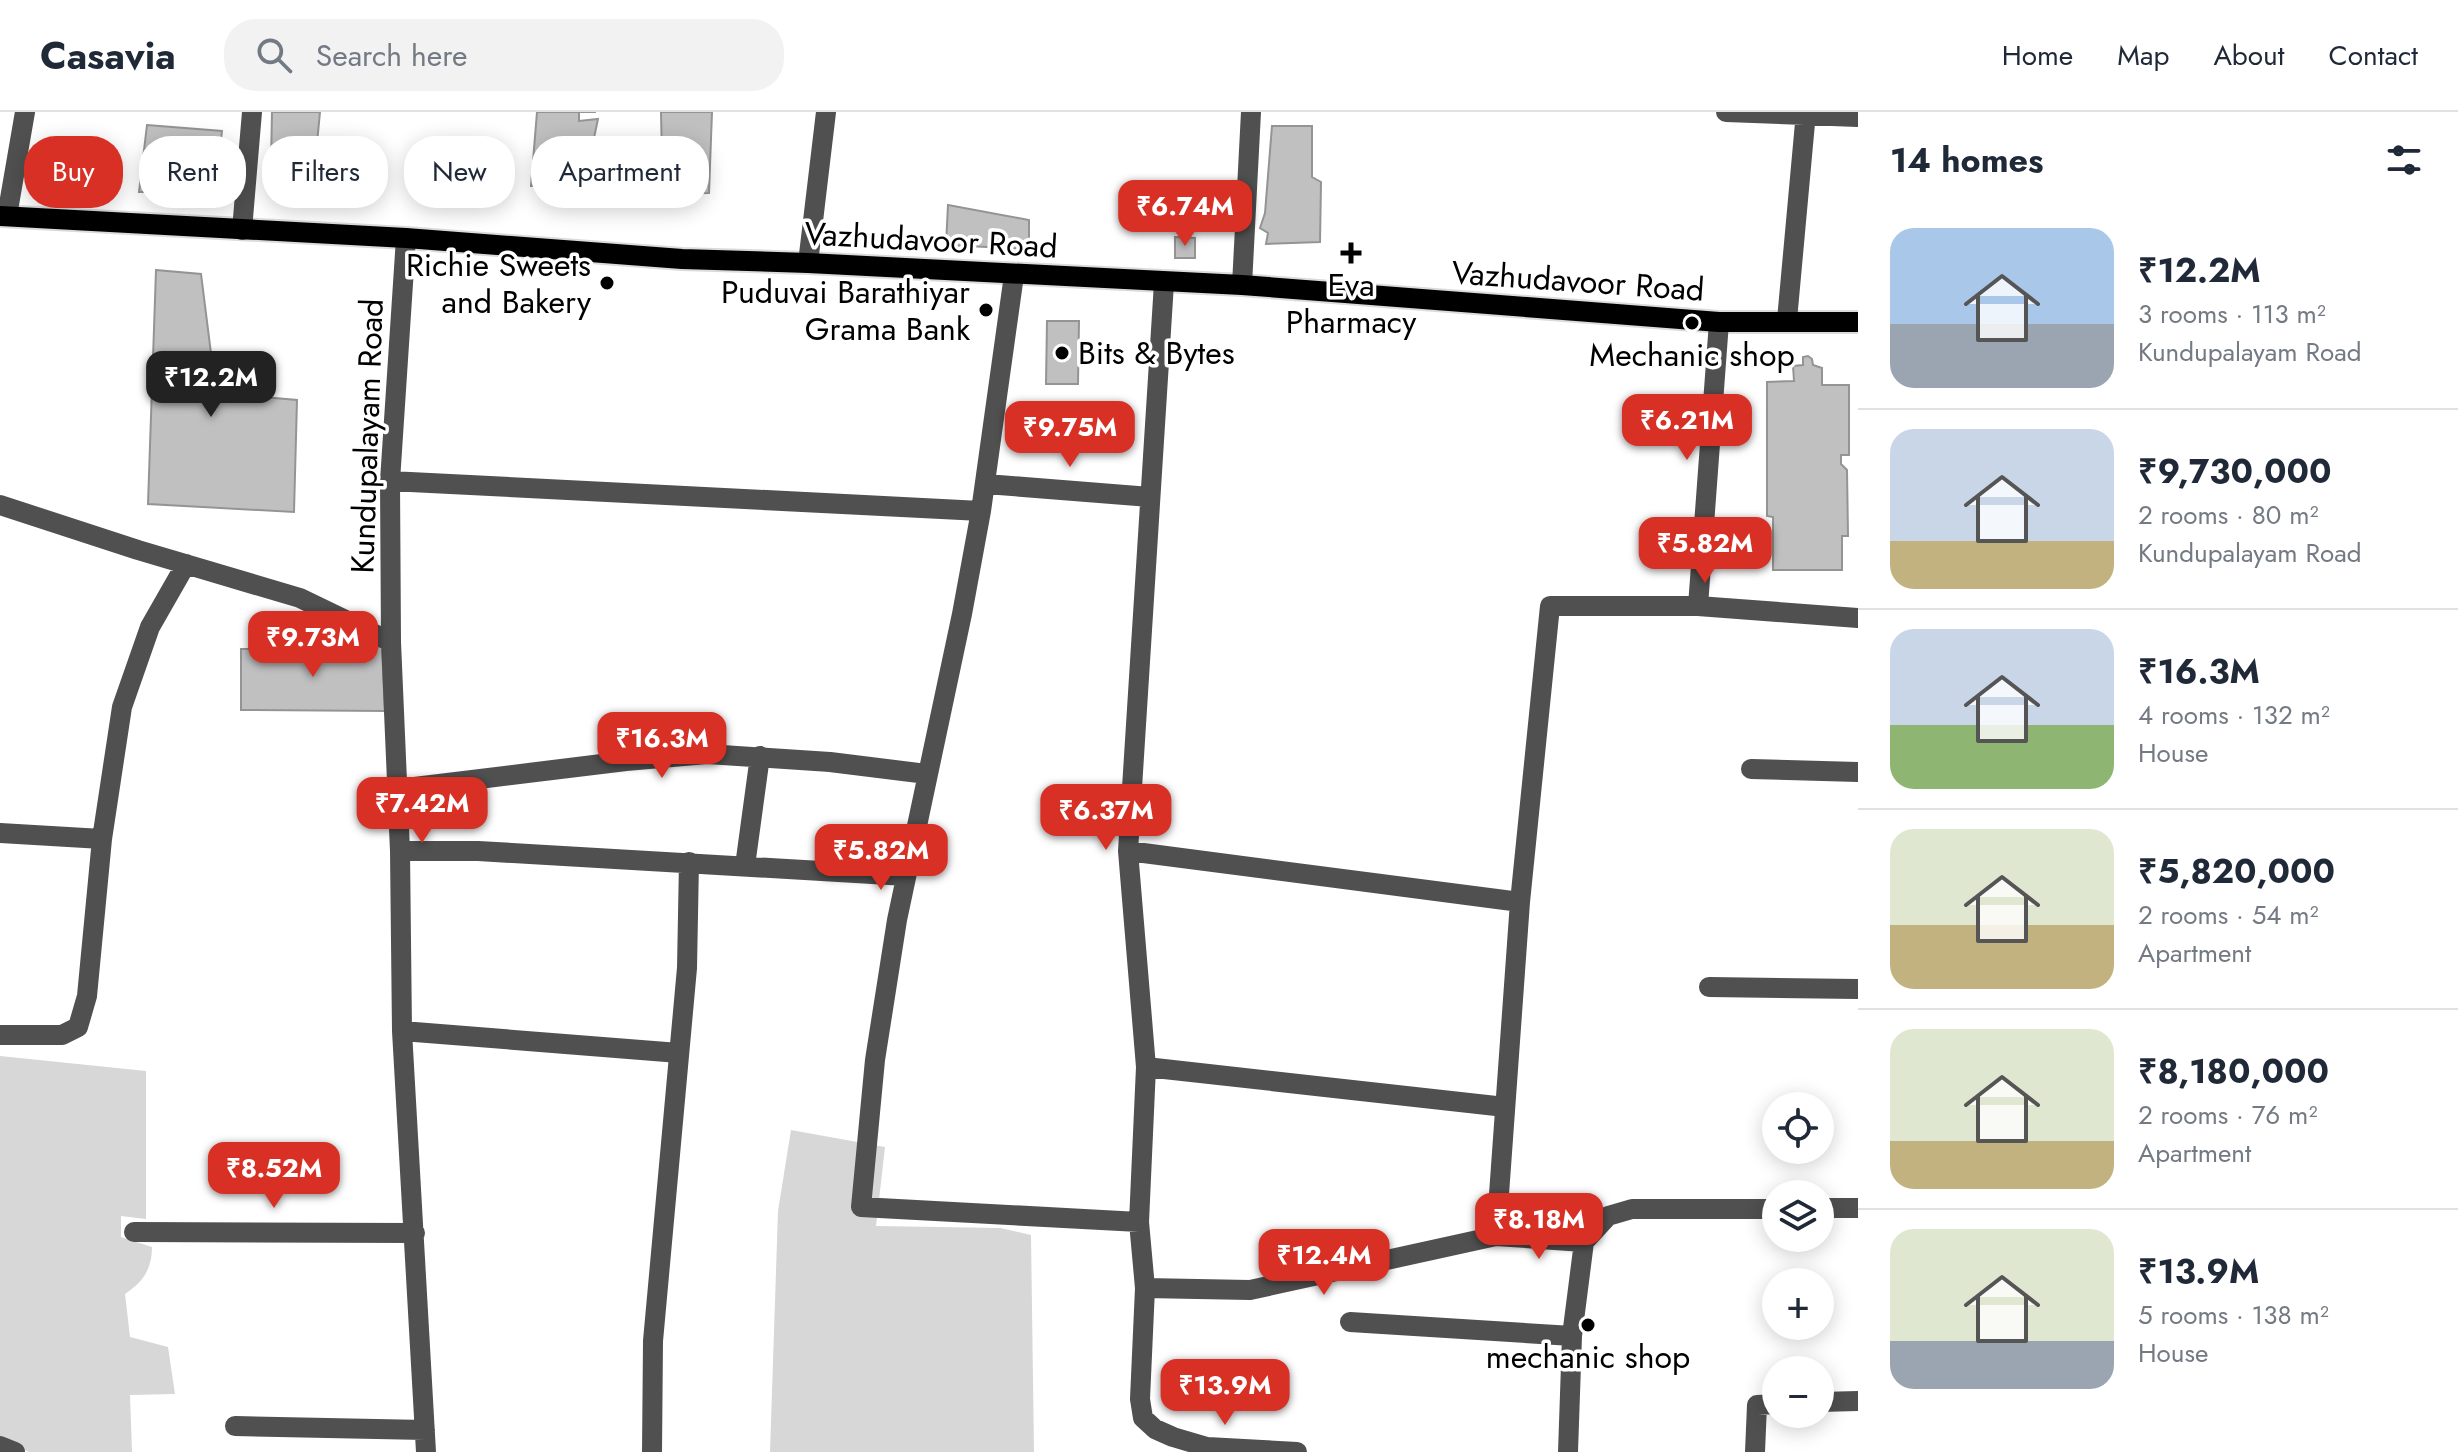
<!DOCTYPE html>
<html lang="en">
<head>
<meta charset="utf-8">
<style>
	body { margin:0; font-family:Jost,sans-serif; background:#f2f2f3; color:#1f2937; height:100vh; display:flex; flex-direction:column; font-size:30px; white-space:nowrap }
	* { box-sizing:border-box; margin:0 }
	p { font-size:26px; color:#747a83 }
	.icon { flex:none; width:44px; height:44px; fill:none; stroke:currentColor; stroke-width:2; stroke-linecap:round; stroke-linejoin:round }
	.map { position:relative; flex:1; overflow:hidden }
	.sheet { display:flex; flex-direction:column; background:#fff; width:600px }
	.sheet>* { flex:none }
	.banner { position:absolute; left:24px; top:24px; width:760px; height:72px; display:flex; gap:16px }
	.tools { position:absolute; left:1762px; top:980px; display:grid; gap:16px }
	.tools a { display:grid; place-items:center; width:72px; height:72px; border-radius:50%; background:#fff; box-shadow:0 4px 20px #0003; font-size:40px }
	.price { position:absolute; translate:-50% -68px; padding:0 18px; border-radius:16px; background:#d93025; color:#fff; font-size:26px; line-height:52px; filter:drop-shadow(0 2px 4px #0008) }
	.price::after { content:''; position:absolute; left:50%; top:48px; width:24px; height:18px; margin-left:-12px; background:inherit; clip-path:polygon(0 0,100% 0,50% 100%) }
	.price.active { background:#222; color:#fff }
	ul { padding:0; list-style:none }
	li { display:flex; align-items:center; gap:24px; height:200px; padding:0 32px }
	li+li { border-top:2px solid #e0e1e3 }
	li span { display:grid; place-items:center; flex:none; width:224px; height:160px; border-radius:24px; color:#555 }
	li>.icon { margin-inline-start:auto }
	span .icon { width:96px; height:96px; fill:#fffc; stroke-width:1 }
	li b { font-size:34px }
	h2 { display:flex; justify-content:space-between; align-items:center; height:96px; padding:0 32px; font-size:34px }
	.tag { padding:0 28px; border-radius:32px; background:#fff; box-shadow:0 4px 20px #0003; font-size:28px; line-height:72px }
	.tag.active { background:#d93025; color:#fff }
	header { display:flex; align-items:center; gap:48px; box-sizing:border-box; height:112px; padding:0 40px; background:#fff; border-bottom:2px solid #e0e1e3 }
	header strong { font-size:38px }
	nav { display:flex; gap:44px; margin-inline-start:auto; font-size:28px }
	.search { width:560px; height:72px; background:#f2f2f3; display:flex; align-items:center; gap:20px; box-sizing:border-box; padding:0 28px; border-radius:32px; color:#747a83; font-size:30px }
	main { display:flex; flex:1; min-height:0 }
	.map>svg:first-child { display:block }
	.green { fill:#d7d7d7 }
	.building { fill:#c0c0c0; stroke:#949494; stroke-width:2 }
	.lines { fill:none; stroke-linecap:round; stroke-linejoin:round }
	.major-casing { stroke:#dbdbdb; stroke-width:24 }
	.minor { stroke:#505050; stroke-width:20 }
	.major { stroke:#000; stroke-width:20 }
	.poi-dot { fill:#000; stroke:#fff; stroke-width:3 }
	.labels { text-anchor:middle; stroke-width:7; stroke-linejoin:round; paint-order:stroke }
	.street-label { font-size:32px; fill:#000; stroke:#fff }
	.poi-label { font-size:32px; fill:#000; stroke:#fff }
</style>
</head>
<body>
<header>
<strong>Casavia</strong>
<div class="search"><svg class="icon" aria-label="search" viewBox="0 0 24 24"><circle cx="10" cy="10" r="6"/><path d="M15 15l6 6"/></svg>Search here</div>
<nav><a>Home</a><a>Map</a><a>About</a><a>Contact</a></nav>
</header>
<main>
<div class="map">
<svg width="1858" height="1340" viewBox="0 0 1858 1340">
	<rect width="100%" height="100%" fill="#fff"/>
	<path class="green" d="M0,944l146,15v148l-25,-3v21l31,10c0,22 -9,35 -27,47l5,43 38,10 7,47 -45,1 2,57h-103l-29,-12z
		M791,1018l94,17 -9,79 124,2 31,7 3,217h-264l8,-241z"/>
	<path class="building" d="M272,0h48l-5,52h-44z
		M537,0h59h-17v9l19,-2 -14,66 -53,1z
		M661,0h51l-3,81 -57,1v-20l12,1v-7l13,1v-10h-15z
		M147,13l75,6 -7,63 -39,-5 -2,3h-35z
		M1272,14h40v51l9,5 -1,60 -54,2 2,-11 -8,-5 5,-15z
		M602,41l40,2 4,40 -48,-2z
		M948,93l81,15v29l-83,-4z
		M1175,125l20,1v20h-20z
		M156,158l45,4 15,119 81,7 -3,112 -146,-8z
		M1047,209h32l-1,63h-32z
		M1808,244l4,3 1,6 9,3v17h27v70h-8v9l6,6 1,66h-6v34h-69v-53l-6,-1v-134l27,-1 -1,-15 10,-1v-8z
		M382,534l3,65 -144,-1v-61z"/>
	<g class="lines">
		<defs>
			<path id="major" d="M0,104l406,22 276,21 126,4 434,22 477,37h139"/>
		</defs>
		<use href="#major" class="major-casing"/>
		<path class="minor" d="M1726,0l132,5
			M7,104l18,-104
			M242,118l10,-118
			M406,126l-16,243 1,161 9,209 2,180 24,421
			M808,151l18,-151
			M1014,163l-33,236 -19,103 -65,306 -22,140 -14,147 278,15
			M1164,171l-36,568 18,216 -7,155 6,66 -5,111 3,19 12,11 18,8 34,10 90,5
			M1242,173l9,-173
			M1787,208l19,-208
			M390,369l591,30
			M986,372l164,13
			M0,393l138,45 162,48 91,44
			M1698,494l21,-284
			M1751,657l107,3
			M398,677l228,-28 81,-7 123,8 97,12
			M0,721l102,6
			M400,739h78l428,25
			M1128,739l392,51
			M745,754l15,-110
			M1709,875l149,2
			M402,919l277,22
			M0,923h62l16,-8 9,-31 15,-157 20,-132 28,-80 36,-63
			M1146,955l359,40
			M1820,1096h38
			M134,1120l281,1
			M1496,1124l24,-334 30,-296h148l160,12
			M1145,1176l105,2 246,-54 88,6
			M1350,1210l222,14
			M1820,1290l38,-1
			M235,1314l190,4
			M0,1334l15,6
			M652,1340l1,-111 34,-373 2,-106
			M1568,1340l4,-116 12,-94 24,-26 24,-7h144
			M1755,1340l2,-47 19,-1"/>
		<use href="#major" class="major"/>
	</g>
	<g class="poi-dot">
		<path d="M1347 129h8v8h8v8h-8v8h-8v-8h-8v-8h8z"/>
		<circle cx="607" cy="171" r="8"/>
		<circle cx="986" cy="198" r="8"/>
		<circle cx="1692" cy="211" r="8"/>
		<circle cx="1062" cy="241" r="8"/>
		<circle cx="1588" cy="1213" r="8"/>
	</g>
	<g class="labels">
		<g class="street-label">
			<text transform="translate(931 128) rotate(3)" y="11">Vazhudavoor Road</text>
			<text transform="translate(1578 169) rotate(4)" y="11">Vazhudavoor Road</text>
			<text transform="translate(367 324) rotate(-88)" y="11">Kundupalayam Road</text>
		</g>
		<g class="poi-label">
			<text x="591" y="164" text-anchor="end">Richie Sweets<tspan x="591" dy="37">and Bakery</tspan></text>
			<text x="1351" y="184">Eva<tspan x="1351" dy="37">Pharmacy</tspan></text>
			<text x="970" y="191" text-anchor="end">Puduvai Barathiyar<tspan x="970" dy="37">Grama Bank</tspan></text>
			<text x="1078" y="252" text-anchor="start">Bits &amp; Bytes</text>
			<text x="1692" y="254">Mechanic shop</text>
			<text x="1588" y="1256">mechanic shop</text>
		</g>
	</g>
</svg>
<div class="tools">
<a><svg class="icon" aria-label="locate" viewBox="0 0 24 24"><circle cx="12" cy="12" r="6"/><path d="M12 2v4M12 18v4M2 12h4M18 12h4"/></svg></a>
<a><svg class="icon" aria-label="layers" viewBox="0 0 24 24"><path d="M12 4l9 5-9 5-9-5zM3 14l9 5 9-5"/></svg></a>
<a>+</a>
<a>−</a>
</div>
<b class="price" style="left:1185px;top:136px">₹6.74M</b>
<b class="price active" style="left:211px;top:307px">₹12.2M</b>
<b class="price" style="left:1687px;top:350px">₹6.21M</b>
<b class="price" style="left:1070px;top:357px">₹9.75M</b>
<b class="price" style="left:1705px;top:473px">₹5.82M</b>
<b class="price" style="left:313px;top:567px">₹9.73M</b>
<b class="price" style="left:662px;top:668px">₹16.3M</b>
<b class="price" style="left:422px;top:733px">₹7.42M</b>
<b class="price" style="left:1106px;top:740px">₹6.37M</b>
<b class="price" style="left:881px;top:780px">₹5.82M</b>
<b class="price" style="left:274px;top:1098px">₹8.52M</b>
<b class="price" style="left:1539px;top:1149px">₹8.18M</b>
<b class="price" style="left:1324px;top:1185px">₹12.4M</b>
<b class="price" style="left:1225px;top:1315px">₹13.9M</b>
<div class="banner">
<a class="tag active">Buy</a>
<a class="tag">Rent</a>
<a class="tag">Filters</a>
<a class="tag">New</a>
<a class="tag">Apartment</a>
</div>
</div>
<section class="sheet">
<h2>14 homes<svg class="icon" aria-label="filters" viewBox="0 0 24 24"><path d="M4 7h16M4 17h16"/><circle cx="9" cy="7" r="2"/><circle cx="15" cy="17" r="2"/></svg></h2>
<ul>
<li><span style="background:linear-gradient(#a9c7e8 60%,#9aa5b1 0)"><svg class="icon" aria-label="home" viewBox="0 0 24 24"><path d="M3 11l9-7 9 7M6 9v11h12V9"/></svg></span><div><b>₹12.2M</b><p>3 rooms · 113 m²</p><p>Kundupalayam Road</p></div></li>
<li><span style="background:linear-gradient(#c9d6e8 70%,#c2b280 0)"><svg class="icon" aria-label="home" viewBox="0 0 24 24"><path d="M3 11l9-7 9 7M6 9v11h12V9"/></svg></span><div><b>₹9,730,000</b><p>2 rooms · 80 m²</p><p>Kundupalayam Road</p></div></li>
<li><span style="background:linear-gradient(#c9d6e8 60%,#8fb573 0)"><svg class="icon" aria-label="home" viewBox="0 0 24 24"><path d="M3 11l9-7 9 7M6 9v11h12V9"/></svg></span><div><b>₹16.3M</b><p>4 rooms · 132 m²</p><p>House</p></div></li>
<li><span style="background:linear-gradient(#dfe7d0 60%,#c2b280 0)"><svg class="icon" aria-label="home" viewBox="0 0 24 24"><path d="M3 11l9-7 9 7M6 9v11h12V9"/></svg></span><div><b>₹5,820,000</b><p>2 rooms · 54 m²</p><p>Apartment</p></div></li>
<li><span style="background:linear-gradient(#dfe7d0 70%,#c2b280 0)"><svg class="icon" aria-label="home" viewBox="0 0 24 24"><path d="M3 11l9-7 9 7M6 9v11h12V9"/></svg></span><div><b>₹8,180,000</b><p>2 rooms · 76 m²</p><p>Apartment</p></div></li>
<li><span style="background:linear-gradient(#dfe7d0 70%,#9aa5b1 0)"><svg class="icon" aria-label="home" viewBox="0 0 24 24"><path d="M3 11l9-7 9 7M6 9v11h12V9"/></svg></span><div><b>₹13.9M</b><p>5 rooms · 138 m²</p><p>House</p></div></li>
</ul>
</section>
</main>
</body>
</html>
